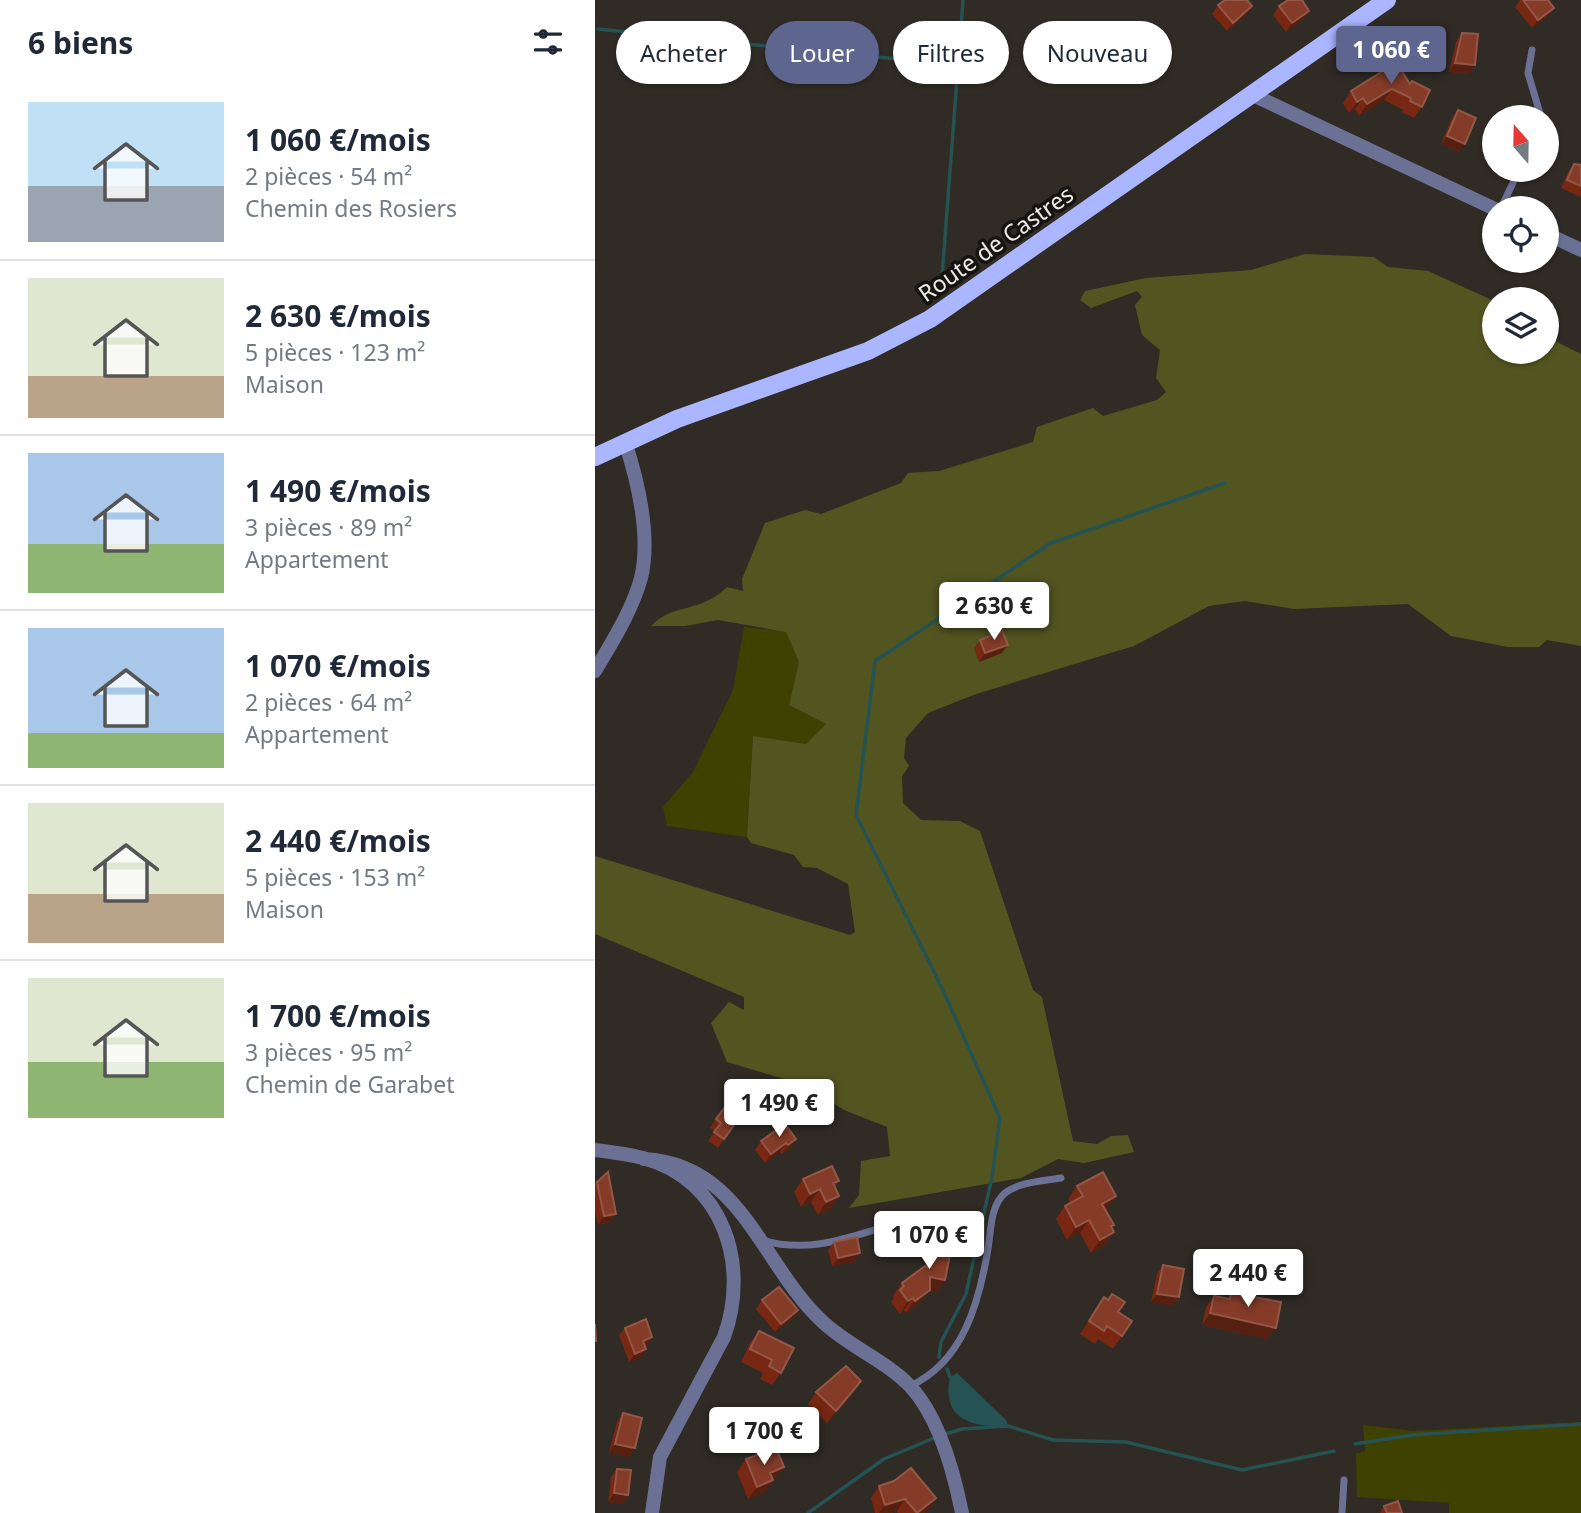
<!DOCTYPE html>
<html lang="fr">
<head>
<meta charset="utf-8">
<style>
	body { margin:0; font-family:"Noto Sans",sans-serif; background:#f6f6f7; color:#1f2937; height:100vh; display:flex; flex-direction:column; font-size:26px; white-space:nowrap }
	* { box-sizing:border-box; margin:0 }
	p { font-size:23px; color:#747a83 }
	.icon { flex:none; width:38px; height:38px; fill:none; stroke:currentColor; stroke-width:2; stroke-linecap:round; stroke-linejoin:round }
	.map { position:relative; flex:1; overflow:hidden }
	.side { display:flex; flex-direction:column; background:#fff; width:595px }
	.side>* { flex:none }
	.banner { position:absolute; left:21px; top:21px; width:665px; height:63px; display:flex; gap:14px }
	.needle { width:46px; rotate:340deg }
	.buttons { position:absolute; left:887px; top:105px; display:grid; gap:14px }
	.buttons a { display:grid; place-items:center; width:77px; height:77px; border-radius:50%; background:#fff; box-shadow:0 2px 5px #0004; font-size:35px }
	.price { position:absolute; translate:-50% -60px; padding:0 16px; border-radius:7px; background:#fff; color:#222; font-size:23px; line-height:46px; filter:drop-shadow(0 2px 4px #0008) }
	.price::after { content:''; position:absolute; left:50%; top:42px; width:21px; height:16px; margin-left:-10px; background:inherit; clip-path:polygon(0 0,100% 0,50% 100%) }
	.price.current { background:#5e658f; color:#fff }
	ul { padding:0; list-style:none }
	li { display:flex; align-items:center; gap:21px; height:175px; padding:0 28px }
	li+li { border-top:2px solid #e0e1e3 }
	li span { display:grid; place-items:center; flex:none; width:196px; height:140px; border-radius:0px; color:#555 }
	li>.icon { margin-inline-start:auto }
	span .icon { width:84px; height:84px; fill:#fffc; stroke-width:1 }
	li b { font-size:30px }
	h2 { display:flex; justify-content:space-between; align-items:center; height:84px; padding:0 28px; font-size:30px }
	.pill { padding:0 24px; border-radius:32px; background:#fff; box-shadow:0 2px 5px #0004; font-size:24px; line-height:63px }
	.pill.current { background:#5e658f; color:#fff }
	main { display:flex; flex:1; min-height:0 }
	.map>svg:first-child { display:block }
	.green { fill:#3f4100 }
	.forest { fill:#535520 }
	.water { fill:#255252 }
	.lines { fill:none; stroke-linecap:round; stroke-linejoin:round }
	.stream { stroke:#255252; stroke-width:3.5 }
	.service { stroke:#6b7195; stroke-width:7 }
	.minor { stroke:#6b7195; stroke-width:14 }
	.primary { stroke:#aab6ff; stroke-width:18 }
	.wall { fill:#772712 }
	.shaded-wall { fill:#552010 }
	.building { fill:#843c29; stroke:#945747; stroke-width:2 }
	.labels { text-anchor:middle; stroke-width:7; stroke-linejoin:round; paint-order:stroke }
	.street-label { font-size:23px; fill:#eeebe7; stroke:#161411 }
</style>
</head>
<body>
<main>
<section class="side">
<h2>6 biens<svg class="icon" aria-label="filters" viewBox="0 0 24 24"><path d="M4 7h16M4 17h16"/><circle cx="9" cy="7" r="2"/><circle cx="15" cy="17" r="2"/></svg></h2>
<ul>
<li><span style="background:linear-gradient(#bfe0f5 60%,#9aa5b1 0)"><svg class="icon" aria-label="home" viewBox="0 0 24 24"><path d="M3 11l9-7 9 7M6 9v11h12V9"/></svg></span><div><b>1 060 €/mois</b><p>2 pièces · 54 m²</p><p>Chemin des Rosiers</p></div></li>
<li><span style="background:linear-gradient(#dfe7d0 70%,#b9a48a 0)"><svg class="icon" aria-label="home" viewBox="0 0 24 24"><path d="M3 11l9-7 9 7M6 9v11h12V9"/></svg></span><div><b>2 630 €/mois</b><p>5 pièces · 123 m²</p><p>Maison</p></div></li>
<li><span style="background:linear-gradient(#a9c7e8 65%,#8fb573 0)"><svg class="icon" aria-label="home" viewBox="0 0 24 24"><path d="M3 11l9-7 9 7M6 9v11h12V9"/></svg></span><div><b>1 490 €/mois</b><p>3 pièces · 89 m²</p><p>Appartement</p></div></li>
<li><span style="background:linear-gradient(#a9c7e8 75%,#8fb573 0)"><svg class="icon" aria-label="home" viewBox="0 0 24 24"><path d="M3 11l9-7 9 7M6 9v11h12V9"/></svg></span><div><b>1 070 €/mois</b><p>2 pièces · 64 m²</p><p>Appartement</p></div></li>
<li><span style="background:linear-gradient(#dfe7d0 65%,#b9a48a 0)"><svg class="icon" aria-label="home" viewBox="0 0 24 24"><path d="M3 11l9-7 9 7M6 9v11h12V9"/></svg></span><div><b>2 440 €/mois</b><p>5 pièces · 153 m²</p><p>Maison</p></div></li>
<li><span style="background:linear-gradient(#dfe7d0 60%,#8fb573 0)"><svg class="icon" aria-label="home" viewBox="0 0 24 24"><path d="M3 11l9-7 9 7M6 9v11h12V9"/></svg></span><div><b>1 700 €/mois</b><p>3 pièces · 95 m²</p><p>Chemin de Garabet</p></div></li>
</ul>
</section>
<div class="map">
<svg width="986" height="1513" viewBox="0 0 986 1513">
	<rect width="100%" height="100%" fill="#302b25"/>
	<path class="green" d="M149,627l42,4 13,31 -10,43 37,19 -20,20 -53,-8 -6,101 -80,-11 -4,-19 30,-35 40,-82z
		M986,1422v91h-132v-10l-92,-6 -1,-43 9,-3 -2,-26 50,6z"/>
	<path class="forest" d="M710,254l69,3 14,10 40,4 66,30 1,51h52v-15l34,17v292l-34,-6 -8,7h-31l-57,-11 -43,-32 -114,5 -49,-8 -36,5 -75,40 -158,48 -48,19 -22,25 -2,20 5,8 -7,10 1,27 18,17 39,1 20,10 53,159 9,7 31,144 24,3 14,-8 17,-1 6,17 -50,11 -26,-4 -37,19 -172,30 10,-13 2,-34 29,-5 -3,-29 -43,-17 -40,-25 -77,-23 -16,-39 18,-21 15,8v-13l-149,-63v-78l255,79 5,-3 -7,-48 -31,-16 -14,-1 -9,-12 -43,-12 -4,-6 6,-101 53,8 20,-20 -37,-19 10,-43 -13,-30 -68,-12 -33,6h-34c23,-24 49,-12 76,-39l16,4 -1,-12 23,-56 40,-13 16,4 80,-31 7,-10 31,-2 94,-29 4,-15 56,-19 10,8 54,-16 9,-8 -10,-14 4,-28 -18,-15 -7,-30 7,-8 -5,-6 -46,17 -11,-8 5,-9 61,-13 105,-8z"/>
	<path class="water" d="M362,1373l49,47 2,6c-36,2 -67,-6 -58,-49z"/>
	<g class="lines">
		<path class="stream" d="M3,29l359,36
			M347,277l21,-277
			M344,1357l2,-15 25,-48 26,-117 8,-59 -59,-132 -85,-171 19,-154 176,-118 174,-60
			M352,1369l3,8
			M347,1435l20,-6 46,-3 45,14 73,2 116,28 92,-19
			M760,1444l57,-9 169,-11
			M213,1513l76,-54 50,-21"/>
		<path class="service" d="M937,50l-4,23 13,44
			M906,208l18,-38
			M167,1240c44,13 79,0 122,-13
			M315,1386c53,-24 69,-83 78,-137 3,-18 2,-43 17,-56 14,-11 39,-12 56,-15
			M747,1513l2,-33"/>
		<path class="minor" d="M658,95l242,114
			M952,234l34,16
			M0,671c17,-29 37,-60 46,-93 10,-41 -3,-97 -16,-136
			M0,1150c16,2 32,4 48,8 81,22 107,107 81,179l-64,120 -8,56
			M49,1159c99,5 117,107 180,164 26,24 62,38 86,63 29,31 44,87 52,127"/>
		<path class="primary" d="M0,457l82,-38 191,-68 62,-32 457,-319"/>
	</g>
	<path class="wall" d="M925,0h28v16l-16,12 -17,-21z
		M623,5l34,1 -6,9 -19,16 -15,-17z
		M684,6l30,5 -6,8 -17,13 -13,-17z
		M867,33l7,41 -20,-2 7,-30z
		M789,66l38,41 -8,11 -12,-6 1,-2 -19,-10 -25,16 -4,-7 -6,4 -6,-10 8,-12 28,-17z
		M863,110l1,42 -18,-8 11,-26z
		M979,164l7,1v32l-20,-9 7,-16z
		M385,640l22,13 -23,9 -5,-13z
		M142,1091l2,16 5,4 -26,37 -10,-7 7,-10 -5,-3z
		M190,1124l5,24 -8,6 -2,-2 -15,11 -10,-13 6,-9z
		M208,1179l36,2 -4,5 -4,23 -13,6 -7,-13 -10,5 -7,-15z
		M2,1182l13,40 -12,3 -3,-14v-26z
		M482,1186l39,10 -10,14 8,22 -9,13 -14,8 -11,-20 -13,7 -11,-21 9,-13 5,-3 -2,-4z
		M342,1236l8,44 -9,13 -8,-2 -7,11 -15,11 -2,-3 -4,4 -9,-12 3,-4 -1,-2 9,-13 23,-17 3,-17z
		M239,1242l20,20 -22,4 -4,-16z
		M568,1265l16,32 -6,9 -22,-4 6,-28z
		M636,1293l45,35 -9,11 -65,-14 4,-18 8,-11 13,3z
		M509,1297l14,15 4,24 -9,13 -15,-10 -3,5 -15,-10z
		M167,1300l36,10 -6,9 -17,13 -19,-23z
		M30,1328l27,9 -5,8 -2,1 -4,11 -12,5 -10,-27z
		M164,1331l22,42 -9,12 -12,-6 3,-6 -22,-11 9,-19z
		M221,1392l37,1 -26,30 -19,-19z
		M28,1413l6,44 -20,-5 8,-30z
		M151,1459l29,21h-2l-8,12 -17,7 -11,-27z
		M22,1469l11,26 -6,9 -14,-2 3,-25z
		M299,1481l42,17 -8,12 -4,3h-26l-1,-2 -7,2h-15l-4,-15 8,-12z
		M789,1506l18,7h-22z"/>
	<path class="shaded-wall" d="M657,6l-6,9 -19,16 6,-8z
		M959,8l-6,8 -16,12 6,-8z
		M714,11l-6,8 -17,13 6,-9z
		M860,63l20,2 -6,9 -20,-2z
		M797,89l-8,11 -25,16 8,-12z
		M768,98l-8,11 -6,4 8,-11z
		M852,136l18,8 -6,8 -18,-8z
		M413,645l-6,8 -23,9 6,-9z
		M201,1139l-6,9 -8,6 6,-9z
		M191,1143l-6,9 -15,11 6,-9z
		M225,1189l-9,13 -10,5 9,-13z
		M244,1196l-8,13 -13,6 8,-13z
		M521,1196l-9,13 -14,8 9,-13z
		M21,1214l-6,8 -12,3 6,-9z
		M494,1220l-9,13 -13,7 9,-13z
		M519,1225l-9,12 9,-5 -9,13 -14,8 9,-13 11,-14z
		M265,1253l-6,9 -22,4 6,-8z
		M335,1277l15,3 -9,13 -8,-2 -7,11 -15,11z
		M562,1294l22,3 -6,9 -22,-4z
		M318,1298l-9,12 -4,4 8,-13z
		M203,1310l-6,9 -17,13 6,-8z
		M615,1313l66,15 -9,11 -65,-14z
		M57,1337l-5,8 -9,3 5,-7z
		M51,1349l-5,8 -12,5 6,-8z
		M266,1381l-8,12 -26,30 9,-12z
		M20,1444l20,4 -6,9 -20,-5z
		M189,1467l-19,25 -17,7 9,-12 13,-14z
		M19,1493l14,2 -6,9 -14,-2z
		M341,1498l-8,12 -4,3h-7z
		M310,1499l-8,12 -7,2h-11l6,-8z"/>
	<path class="building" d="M630,0h22l5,6 -19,17 -15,-18z
		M693,0h14l7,11 -17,12 -13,-17z
		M928,0h25l6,8 -16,12z
		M867,33l16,1 -3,31 -20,-2z
		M800,60l15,24 2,-3 18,9 -8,17 -12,-6 1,-3 -19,-9 -25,15 -4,-6 -6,4 -6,-11 35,-22 -2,-3z
		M863,110l18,8 -11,26 -18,-8z
		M979,164l7,1v21l-14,-6z
		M407,631l6,14 -23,8 -5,-13z
		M142,1091l9,6 -7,10 5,4 -20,28 -10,-7 7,-9 -5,-4z
		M190,1124l11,15 -8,6 -2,-2 -15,11 -10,-13z
		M237,1166l7,15 -6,2 6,13 -13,6 -6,-13 -10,5 -7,-15z
		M13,1172l8,42 -12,2 -7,-34z
		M508,1172l13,24 -14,8 12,21 -3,1 3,6 -14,8 -11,-20 -13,7 -11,-21 18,-10 -6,-10z
		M342,1236l16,4 -8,40 -15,-3v13l-15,11 -2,-3 -5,3 -8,-11 4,-4 -2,-3 23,-17 5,1z
		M262,1237l3,16 -22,5 -4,-16z
		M568,1265l21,4 -5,28 -22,-3z
		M184,1287l19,23 -17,14 -19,-24z
		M636,1293l50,9 -5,26 -66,-15 4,-17 16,3z
		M517,1294l13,8 -7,10 14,9 -10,15 -15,-10 -3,5 -15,-10 15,-24 4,3z
		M51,1319l6,18 -9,4 3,8 -11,5 -10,-26z
		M0,1324l1,17h-1z
		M164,1331l35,17 -13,25 -12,-7 3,-6 -22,-11z
		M251,1366l15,15 -25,30 -20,-19z
		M28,1413l19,5 -7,30 -20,-4z
		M182,1450l7,17 -14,6 3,7 -16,7 -11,-28 16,-6 2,3z
		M316,1468l25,30 -19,15 -12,-14 -20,6 -6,-19 15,-5z
		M22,1469l14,1 -3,25 -14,-2z
		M803,1501l4,12h-15l-3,-7z"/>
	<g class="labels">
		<g class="street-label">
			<text transform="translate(401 244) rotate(-35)" y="8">Route de Castres</text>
		</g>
	</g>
</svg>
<div class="buttons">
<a><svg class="needle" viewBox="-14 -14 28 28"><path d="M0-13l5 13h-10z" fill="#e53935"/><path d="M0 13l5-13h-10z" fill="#747a83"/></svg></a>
<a><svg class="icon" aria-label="locate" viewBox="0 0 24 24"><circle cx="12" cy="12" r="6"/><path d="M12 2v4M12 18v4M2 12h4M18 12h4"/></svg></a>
<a><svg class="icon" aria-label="layers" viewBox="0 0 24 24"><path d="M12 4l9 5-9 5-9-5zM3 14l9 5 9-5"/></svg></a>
</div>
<b class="price current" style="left:796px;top:86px">1 060 €</b>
<b class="price" style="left:399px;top:642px">2 630 €</b>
<b class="price" style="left:184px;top:1139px">1 490 €</b>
<b class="price" style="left:334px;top:1271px">1 070 €</b>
<b class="price" style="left:653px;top:1309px">2 440 €</b>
<b class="price" style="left:169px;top:1467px">1 700 €</b>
<div class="banner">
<a class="pill">Acheter</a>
<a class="pill current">Louer</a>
<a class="pill">Filtres</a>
<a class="pill">Nouveau</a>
</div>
</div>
</main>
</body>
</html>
